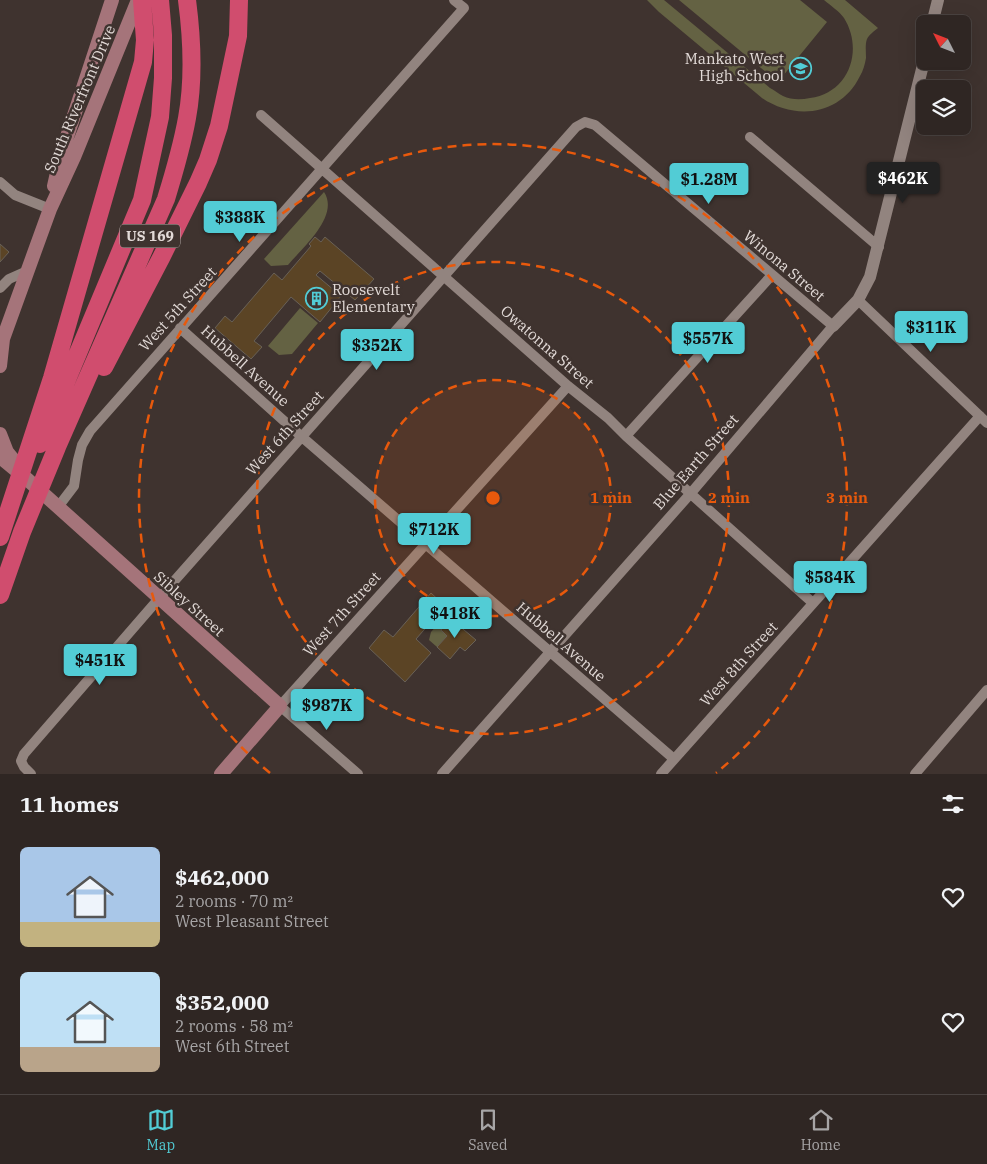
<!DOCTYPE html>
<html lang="en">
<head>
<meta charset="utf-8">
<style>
	body { margin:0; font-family:"IBM Plex Serif",serif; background:#3b3230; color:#f1f3f6; height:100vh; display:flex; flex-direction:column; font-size:19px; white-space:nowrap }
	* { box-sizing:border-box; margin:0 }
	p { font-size:16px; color:#a7a5a6 }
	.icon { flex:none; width:28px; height:28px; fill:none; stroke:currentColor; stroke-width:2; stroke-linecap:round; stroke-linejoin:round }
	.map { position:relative; height:774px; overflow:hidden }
	.details { display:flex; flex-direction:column; background:#2f2623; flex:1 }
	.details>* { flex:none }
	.needle { width:32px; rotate:312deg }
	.tools { position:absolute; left:916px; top:15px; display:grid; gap:10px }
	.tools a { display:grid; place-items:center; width:55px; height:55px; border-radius:8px; background:#2f2623; box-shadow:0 5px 20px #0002,0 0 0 1px #4a4341; font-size:25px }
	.price { position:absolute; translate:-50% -42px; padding:0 11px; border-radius:5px; background:#52ccd5; color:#111; font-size:16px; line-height:32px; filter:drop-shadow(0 1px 2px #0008) }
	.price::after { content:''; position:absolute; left:50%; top:30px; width:15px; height:11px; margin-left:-8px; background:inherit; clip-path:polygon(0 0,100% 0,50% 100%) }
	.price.current { background:#222; color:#fff }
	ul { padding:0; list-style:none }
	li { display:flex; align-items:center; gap:15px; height:125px; padding:0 20px }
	li span { display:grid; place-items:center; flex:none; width:140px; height:100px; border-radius:8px; color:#555 }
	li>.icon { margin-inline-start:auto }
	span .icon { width:60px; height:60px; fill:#fffc; stroke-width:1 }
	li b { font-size:21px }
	h2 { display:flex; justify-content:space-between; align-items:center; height:60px; padding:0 20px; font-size:21px }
	.tabs { display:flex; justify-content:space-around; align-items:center; height:70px; border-top:1px solid #4a4341; background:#2f2623; font-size:14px; color:#a7a5a6 }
	.tabs a { display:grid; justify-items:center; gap:2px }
	.tabs .current { color:#52ccd5 }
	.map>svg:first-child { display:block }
	.green { fill:#646243 }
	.building { fill:#5b4425; stroke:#696157 }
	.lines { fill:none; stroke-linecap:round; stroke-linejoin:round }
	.minor { stroke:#92847f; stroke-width:10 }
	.tertiary { stroke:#92847f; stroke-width:12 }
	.secondary { stroke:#a5747a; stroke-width:14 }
	.motorway { stroke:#d04d6e; stroke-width:18 }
	.ring { fill:none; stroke:#e8590c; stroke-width:2.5; stroke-dasharray:9 6 }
	.labels { text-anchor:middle; stroke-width:5; stroke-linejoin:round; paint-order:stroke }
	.shield { fill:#3f332f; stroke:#b1a8a5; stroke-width:1 }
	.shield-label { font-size:14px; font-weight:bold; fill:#e2dad7 }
	.poi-label { font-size:15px; fill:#e2dad7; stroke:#3f332f; text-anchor:end }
	.street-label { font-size:15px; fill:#e2dad7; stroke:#3f332f }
	.centre { fill:#e8590c; stroke:#3f332f; stroke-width:2.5 }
	.ring-label { font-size:15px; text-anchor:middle; font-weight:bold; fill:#e8590c; stroke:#3f332f; stroke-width:5; stroke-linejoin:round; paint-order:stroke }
</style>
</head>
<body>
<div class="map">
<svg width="987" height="774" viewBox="0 0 987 774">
	<rect width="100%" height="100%" fill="#3f332f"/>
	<path class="green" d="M647,0h17l106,88c4,2 9,6 13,8 8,4 18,4 27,2 39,-5 54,-48 34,-80 -5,-7 -13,-12 -20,-18h21l33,28c-4,3 -9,7 -11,11 -2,5 -1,13 -1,19 -1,6 -3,13 -6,18 -19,39 -64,45 -98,22l-103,-86z
		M679,0h121l27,22 -49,60z
		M324,192c16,24 -22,56 -36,73l-17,1 -7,-7z
		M300,308l18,15 -26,31 -13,1 -11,-9z
		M460,603l6,1 10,9 -14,15 -11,-9 -10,11 6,6 -10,11 -8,-7 2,-8 19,-22 1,-4z"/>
	<path class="building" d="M315,237l6,5 4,-5 49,42 -19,21 -35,-29 -4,4 25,21 -21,26 -29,-25 -37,44 8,6 -11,12 -36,-31 10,-12 7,6 42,-49 8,7 29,-34 -2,-2z
		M0,244l9,8 -9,10z
		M431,593l14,13 -29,33 15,14 -26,29 -36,-34 15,-18 9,7z
		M451,619l25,21 -11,11 -5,-4 -10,12 -13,-12 10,-11 -6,-6z"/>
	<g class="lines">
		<path class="minor" d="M261,115l307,271 40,32 18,18 187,167
			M750,137l129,110
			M0,182l15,13 35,14
			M0,288l9,-9 18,-8
			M858,300l129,123
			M180,328l122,109 372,322
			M626,436l146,-161
			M58,507l16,-21 4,-26 4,-15 8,-14 374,-423 -10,-8
			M31,774l-7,-7 -3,-6 3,-7 144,-166 408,-461 9,-5 10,3 238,201 -142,167 -249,281
			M358,774l-78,-68 288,-320
			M661,774l319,-358
			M915,774l72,-84"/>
		<path class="tertiary" d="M932,24l6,-24
			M833,326l25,-26 12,-23 55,-220"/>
		<path class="secondary" d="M54,186l7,-31 51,-155
			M0,347l50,-138 24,-52 64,-157
			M0,366l3,-27
			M0,434l7,18 9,11
			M0,457l28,23 252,226 -59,68"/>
		<path class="motorway" d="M104,367l58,-111 36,-73 10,-23 11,-34 19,-90 1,-36
			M40,444l102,-244 18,-83 3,-39v-43l-3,-35
			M0,537l52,-159 91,-316 2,-22 -3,-40
			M0,595l22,-63 35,-85 109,-248c8,-26 16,-53 21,-81 7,-38 5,-80 0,-118"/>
	</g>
	<circle cx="493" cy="498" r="118" fill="#e8590c" fill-opacity=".12"/>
	<g class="ring">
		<circle cx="493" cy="498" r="118"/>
		<circle cx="493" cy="498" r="236"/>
		<path d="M270 773A354 354 0 1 1 716 773"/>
	</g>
	<defs>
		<symbol id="school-ring" viewBox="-11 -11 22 22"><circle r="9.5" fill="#3f332f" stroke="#52ccd5" stroke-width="1.5"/><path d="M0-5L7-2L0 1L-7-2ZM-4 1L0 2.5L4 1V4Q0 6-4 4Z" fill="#52ccd5"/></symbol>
		<symbol id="building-ring" viewBox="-11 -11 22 22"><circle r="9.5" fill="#3f332f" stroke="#52ccd5" stroke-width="1.5"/><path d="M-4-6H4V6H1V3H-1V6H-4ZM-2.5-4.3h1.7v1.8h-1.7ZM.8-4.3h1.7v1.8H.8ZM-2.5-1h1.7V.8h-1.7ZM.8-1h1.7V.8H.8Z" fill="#52ccd5"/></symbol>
	</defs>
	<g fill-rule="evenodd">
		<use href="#school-ring" x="788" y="56" width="25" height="25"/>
		<use href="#building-ring" x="304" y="286" width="25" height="25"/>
	</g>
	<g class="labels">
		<rect class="shield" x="120" y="224.5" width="60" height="23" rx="4"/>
		<g class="shield-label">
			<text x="150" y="241">US 169</text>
		</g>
		<g class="poi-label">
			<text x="784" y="64">Mankato West<tspan x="784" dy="17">High School</tspan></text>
			<text x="332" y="295" text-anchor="start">Roosevelt<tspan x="332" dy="17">Elementary</tspan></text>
		</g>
		<g class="street-label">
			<text transform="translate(80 99) rotate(-67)" y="5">South Riverfront Drive</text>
			<text transform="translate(784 266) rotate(40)" y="5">Winona Street</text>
			<text transform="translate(178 309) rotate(-48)" y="5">West 5th Street</text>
			<text transform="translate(547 347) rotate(41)" y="5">Owatonna Street</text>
			<text transform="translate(245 366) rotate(42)" y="5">Hubbell Avenue</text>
			<text transform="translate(285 433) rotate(-48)" y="5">West 6th Street</text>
			<text transform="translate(696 462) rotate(-49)" y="5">Blue Earth Street</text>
			<text transform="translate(189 604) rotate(42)" y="5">Sibley Street</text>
			<text transform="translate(342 614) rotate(-48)" y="5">West 7th Street</text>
			<text transform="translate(561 642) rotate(41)" y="5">Hubbell Avenue</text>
			<text transform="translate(739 664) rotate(-48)" y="5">West 8th Street</text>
		</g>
	</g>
	<circle cx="493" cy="498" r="8" class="centre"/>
	<g class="ring-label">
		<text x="611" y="503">1 min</text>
		<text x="729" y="503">2 min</text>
		<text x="847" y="503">3 min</text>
	</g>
</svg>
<div class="tools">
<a><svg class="needle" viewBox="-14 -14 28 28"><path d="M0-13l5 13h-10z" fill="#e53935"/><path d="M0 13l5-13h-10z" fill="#a7a5a6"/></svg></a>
<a><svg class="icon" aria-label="layers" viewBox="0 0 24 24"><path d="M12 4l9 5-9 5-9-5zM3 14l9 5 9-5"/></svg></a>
</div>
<b class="price current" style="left:903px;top:204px">$462K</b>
<b class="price" style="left:709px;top:205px">$1.28M</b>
<b class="price" style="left:240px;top:243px">$388K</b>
<b class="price" style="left:931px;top:353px">$311K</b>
<b class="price" style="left:708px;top:364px">$557K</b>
<b class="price" style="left:377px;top:371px">$352K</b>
<b class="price" style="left:434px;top:555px">$712K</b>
<b class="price" style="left:830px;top:603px">$584K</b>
<b class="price" style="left:455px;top:639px">$418K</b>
<b class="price" style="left:100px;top:686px">$451K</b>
<b class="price" style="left:327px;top:731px">$987K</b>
</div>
<section class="details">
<h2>11 homes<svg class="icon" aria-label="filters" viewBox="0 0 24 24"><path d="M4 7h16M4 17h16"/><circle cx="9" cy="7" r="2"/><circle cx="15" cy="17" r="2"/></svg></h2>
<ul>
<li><span style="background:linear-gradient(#a9c7e8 75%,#c2b280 0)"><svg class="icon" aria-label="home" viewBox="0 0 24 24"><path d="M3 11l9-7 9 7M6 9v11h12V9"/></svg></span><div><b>$462,000</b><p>2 rooms · 70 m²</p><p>West Pleasant Street</p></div><svg class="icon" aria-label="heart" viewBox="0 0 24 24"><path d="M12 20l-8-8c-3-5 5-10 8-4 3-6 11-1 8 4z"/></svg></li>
<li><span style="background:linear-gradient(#bfe0f5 75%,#b9a48a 0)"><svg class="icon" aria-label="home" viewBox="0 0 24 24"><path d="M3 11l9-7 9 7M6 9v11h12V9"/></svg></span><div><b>$352,000</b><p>2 rooms · 58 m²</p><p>West 6th Street</p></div><svg class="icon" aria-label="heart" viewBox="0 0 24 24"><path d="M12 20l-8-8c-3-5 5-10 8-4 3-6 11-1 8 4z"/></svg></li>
</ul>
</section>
<nav class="tabs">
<a class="current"><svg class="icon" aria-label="map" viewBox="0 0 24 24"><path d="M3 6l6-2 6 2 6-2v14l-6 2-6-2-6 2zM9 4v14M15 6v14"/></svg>Map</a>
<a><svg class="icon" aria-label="saved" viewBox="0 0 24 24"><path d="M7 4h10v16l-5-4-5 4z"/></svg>Saved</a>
<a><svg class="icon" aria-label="home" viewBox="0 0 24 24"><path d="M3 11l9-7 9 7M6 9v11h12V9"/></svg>Home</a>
</nav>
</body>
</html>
